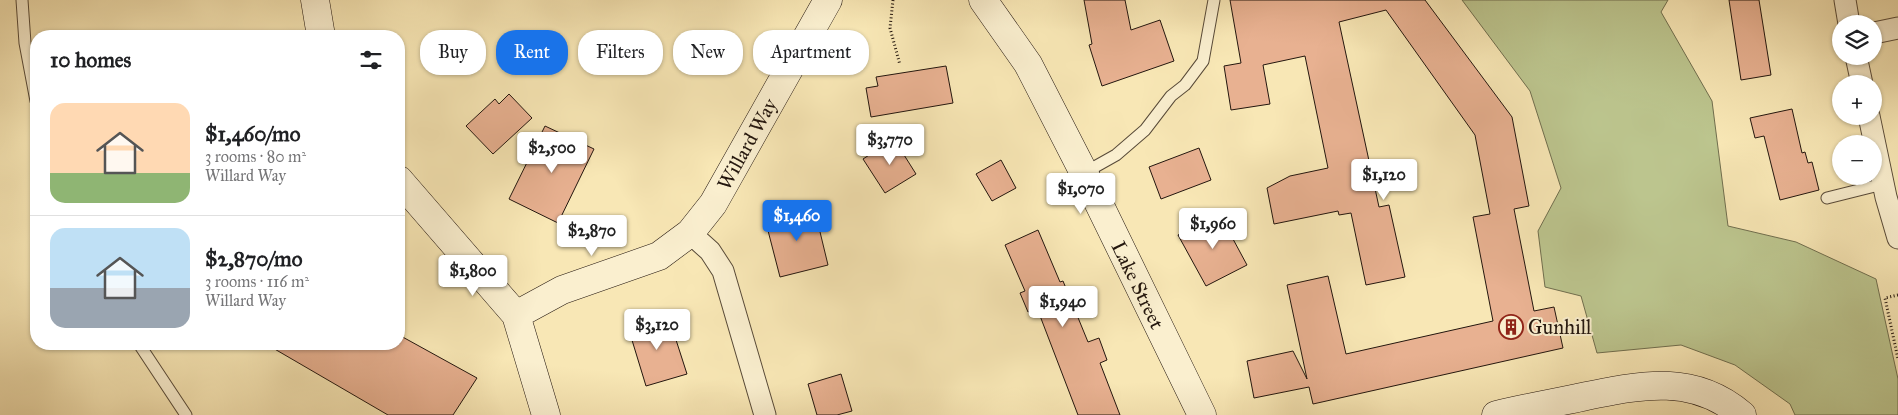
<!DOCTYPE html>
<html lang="en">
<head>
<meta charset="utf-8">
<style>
	body { margin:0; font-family:"IM FELL Great Primer",serif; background:#f2f2f2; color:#202124; height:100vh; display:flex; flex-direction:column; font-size:19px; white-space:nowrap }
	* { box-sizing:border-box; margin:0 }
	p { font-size:16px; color:#757577 }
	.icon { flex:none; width:28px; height:28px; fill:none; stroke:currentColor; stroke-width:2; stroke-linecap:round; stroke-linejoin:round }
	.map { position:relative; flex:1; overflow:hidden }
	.drawer { position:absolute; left:30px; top:30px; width:375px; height:320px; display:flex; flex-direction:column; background:#fff; border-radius:20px; box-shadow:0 1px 4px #0004 }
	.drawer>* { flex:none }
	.guide { position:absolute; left:420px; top:30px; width:475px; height:45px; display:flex; gap:10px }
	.fabs { position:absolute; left:1832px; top:15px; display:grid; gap:10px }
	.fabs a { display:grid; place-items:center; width:50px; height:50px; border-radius:50%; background:#fff; box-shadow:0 1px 4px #0004; font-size:25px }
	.price { position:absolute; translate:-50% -42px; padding:0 11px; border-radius:5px; background:#fff; color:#222; font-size:16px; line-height:32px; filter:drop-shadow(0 1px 2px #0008) }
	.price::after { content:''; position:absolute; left:50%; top:30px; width:15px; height:11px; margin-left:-8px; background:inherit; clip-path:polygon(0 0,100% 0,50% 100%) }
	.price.active { background:#1a73e8; color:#fff }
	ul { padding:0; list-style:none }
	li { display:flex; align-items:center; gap:15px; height:125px; padding:0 20px }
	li+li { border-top:1px solid #e0e0e0 }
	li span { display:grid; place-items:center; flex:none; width:140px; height:100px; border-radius:15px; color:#555 }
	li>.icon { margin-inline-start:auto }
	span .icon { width:60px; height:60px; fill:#fffc; stroke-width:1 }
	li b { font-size:21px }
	h2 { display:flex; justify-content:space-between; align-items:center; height:60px; padding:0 20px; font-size:21px }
	.tag { padding:0 18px; border-radius:20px; background:#fff; box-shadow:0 1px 4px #0004; font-size:18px; line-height:45px }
	.tag.active { background:#1a73e8; color:#fff }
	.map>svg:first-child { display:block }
	.green { fill:#bcc58e; stroke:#706e4e }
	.building { fill:#e8b191; stroke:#23160e }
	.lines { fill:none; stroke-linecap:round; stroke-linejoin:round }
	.lane-casing { stroke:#584a38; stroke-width:13 }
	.street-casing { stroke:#584a38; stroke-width:23 }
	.secondary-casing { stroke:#23160e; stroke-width:29 }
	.path { stroke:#23160e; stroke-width:3; stroke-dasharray:1 2.5; stroke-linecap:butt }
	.lane { stroke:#faefcf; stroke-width:11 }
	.street { stroke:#faefcf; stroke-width:21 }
	.secondary { stroke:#faefcf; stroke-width:28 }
	.labels { text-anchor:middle; stroke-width:4; stroke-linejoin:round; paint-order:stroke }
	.street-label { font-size:20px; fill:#23160e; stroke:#faefcf }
	.poi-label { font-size:20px; fill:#23160e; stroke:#faefcf; text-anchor:start }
</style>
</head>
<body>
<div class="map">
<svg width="1898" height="415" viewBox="0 0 1898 415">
	<rect width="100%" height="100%" fill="#f8e7b5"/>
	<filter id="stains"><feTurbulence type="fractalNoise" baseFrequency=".004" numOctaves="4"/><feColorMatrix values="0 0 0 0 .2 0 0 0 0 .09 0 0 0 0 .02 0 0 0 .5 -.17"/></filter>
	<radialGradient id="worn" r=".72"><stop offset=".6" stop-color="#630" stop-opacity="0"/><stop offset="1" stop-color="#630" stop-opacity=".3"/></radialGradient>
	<path class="green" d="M1462,0h206l-7,12 51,89 16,125 68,16 80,37 22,100v36h-103l-5,-11 -55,-39 -54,-20 -84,8 -16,-57 -36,-9 -7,-56 23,-43 -31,-97z"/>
	<path class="building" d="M1084,0h41l6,30 29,-10 14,41 -72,25 -13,-41 3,-1z
		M1230,0h195l87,117 17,89 -15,3 20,102 20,-4 9,41 -250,56 -4,-17 -55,11 -7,-37 46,-10 14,28 -20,-94 41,-9 18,78 147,-33 -20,-104 17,-3 -15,-79 -89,-125 -47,12 40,185 10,-2 16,72 -39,8 -15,-72 -12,2 -1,-4 -64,13 -7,-36 23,-12 38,-8 -23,-112 -42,9 7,39 -39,6 -7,-44 17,-3z
		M1729,0h30l12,75 -30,5z
		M946,66l7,37 -82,14 -5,-29 12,-2 -2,-9z
		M509,94l23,24 -39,36 -27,-28 29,-27 4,5z
		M1792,109l10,44 3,-1 3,11 4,-1 7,28 -39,10 -16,-64 -9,2 -5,-20z
		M545,126l49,23 -36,74 -49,-24z
		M894,139l22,35 -31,19 -22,-34z
		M1199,148l12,32 -50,19 -12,-32z
		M1001,160l15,28 -24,13 -16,-27z
		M814,207l14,58 -48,12 -15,-58z
		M1219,213l28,52 -41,21 -28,-51z
		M1038,230l22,52 3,-1 25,61 11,-4 8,22 -7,3 20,52h-42l-41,-107 -9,4 -8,-19 5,-2 -20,-46z
		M668,315l19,59 -41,12 -18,-59z
		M399,335l78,43 -24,37h-65l-122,-71h133z
		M841,374l11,37 -15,4h-20l-9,-31z"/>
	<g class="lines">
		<defs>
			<path id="lane" d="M22,0l3,43 11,58
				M1084,173l32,-18 29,-25 26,-34 14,-11 18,-24 11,-61
				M1827,198l56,-14
				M139,344l47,71"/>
			<path id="street" d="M1845,0l4,24
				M1874,33l24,-5
				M1856,56l6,28
				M1869,116l17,81 12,41
				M690,233l20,18 13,20 42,144"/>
			<path id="secondary" d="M315,0l6,36
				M983,0l45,64 56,109 118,242
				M399,180l117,135 30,100
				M516,315l46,-25 97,-34 31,-23 23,-29 115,-204
				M1496,415c29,-7 58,-12 86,-18 58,-12 111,-24 160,18"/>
		</defs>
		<use href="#lane" class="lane-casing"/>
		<use href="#street" class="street-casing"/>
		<use href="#secondary" class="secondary-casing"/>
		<path class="path" d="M893,0l-3,28 10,37
			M1898,295l-13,3 13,61"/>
		<use href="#lane" class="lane"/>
		<use href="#street" class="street"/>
		<use href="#secondary" class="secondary"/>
	</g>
	<defs>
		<symbol id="building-ring" viewBox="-11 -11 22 22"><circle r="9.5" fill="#faefcf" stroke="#8f2418" stroke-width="1.5"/><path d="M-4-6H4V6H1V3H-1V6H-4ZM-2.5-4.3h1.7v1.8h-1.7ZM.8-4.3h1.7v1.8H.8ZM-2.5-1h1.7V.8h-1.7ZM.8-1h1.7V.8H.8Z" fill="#8f2418"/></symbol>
	</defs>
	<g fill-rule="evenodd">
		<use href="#building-ring" x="1497" y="313" width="28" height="28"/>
	</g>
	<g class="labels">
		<g class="street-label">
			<text transform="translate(747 144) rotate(-61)" y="7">Willard Way</text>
			<text transform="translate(1138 285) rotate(64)" y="7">Lake Street</text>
		</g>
		<g class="poi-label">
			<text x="1528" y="334">Gunhill</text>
		</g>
	</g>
	<rect width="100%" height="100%" filter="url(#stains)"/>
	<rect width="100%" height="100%" fill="url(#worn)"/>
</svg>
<div class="fabs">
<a><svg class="icon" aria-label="layers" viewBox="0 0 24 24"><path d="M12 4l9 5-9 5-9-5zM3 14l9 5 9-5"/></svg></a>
<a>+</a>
<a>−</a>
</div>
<b class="price" style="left:890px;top:166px">$3,770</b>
<b class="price" style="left:552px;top:174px">$2,500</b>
<b class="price" style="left:1384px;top:201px">$1,120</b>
<b class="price" style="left:1081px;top:215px">$1,070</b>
<b class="price active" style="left:797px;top:242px">$1,460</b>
<b class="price" style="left:1213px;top:250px">$1,960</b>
<b class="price" style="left:592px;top:257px">$2,870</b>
<b class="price" style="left:473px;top:297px">$1,800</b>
<b class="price" style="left:1063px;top:328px">$1,940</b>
<b class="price" style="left:657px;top:351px">$3,120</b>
<div class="guide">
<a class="tag">Buy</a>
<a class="tag active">Rent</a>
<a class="tag">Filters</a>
<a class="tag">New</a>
<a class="tag">Apartment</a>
</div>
<section class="drawer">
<h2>10 homes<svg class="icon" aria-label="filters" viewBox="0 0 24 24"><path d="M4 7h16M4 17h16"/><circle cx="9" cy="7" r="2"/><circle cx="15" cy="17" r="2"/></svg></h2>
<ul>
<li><span style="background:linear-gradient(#ffd9b3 70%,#8fb573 0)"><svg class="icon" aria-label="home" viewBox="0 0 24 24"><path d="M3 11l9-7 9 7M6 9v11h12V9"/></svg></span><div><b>$1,460/mo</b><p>3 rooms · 80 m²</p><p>Willard Way</p></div></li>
<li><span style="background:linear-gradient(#bfe0f5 60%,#9aa5b1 0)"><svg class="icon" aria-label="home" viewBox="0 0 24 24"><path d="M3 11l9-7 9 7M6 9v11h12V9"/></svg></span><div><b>$2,870/mo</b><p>3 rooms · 116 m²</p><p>Willard Way</p></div></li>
</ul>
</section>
</div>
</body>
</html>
